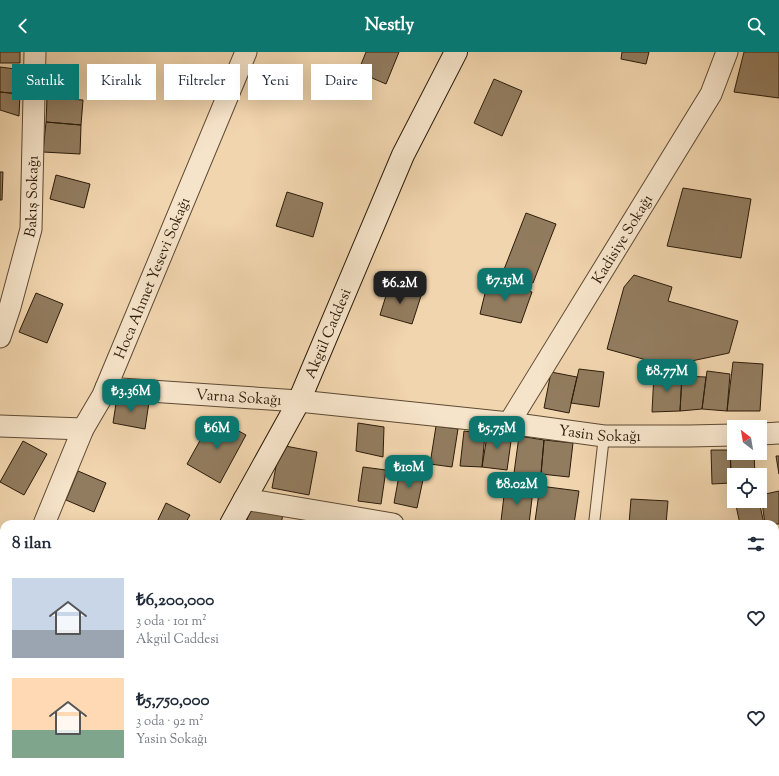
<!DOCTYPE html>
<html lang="tr">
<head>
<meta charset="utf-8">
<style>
	body { margin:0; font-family:"Sorts Mill Goudy",serif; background:#f6f6f7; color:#1f2937; height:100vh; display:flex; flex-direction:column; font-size:15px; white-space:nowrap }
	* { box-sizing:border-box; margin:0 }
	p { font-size:13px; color:#747a83 }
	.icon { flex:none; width:22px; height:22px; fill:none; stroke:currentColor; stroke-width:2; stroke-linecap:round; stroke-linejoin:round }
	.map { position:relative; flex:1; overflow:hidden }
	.sheet { position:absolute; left:0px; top:468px; width:779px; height:256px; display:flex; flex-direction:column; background:#fff; border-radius:12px 12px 0 0; box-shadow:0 4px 16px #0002 }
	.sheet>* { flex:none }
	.banner { position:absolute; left:12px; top:12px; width:400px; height:36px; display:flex; gap:8px }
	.needle { width:26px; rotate:329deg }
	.tools { position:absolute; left:727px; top:368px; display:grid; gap:8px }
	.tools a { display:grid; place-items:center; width:40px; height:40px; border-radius:0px; background:#fff; box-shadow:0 4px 16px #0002; font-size:20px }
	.price { position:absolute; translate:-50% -34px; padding:0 9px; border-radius:8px; background:#0f766e; color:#fff; font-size:13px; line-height:26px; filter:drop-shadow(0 1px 2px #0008) }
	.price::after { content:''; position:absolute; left:50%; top:24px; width:12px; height:9px; margin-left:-6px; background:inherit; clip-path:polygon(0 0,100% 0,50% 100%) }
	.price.selected { background:#222; color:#fff }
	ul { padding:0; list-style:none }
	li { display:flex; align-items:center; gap:12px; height:100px; padding:0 12px }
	li span { display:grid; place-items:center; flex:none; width:112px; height:80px; border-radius:0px; color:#555 }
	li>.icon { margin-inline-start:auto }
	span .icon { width:48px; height:48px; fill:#fffc; stroke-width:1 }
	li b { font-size:17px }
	h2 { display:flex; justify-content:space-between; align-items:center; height:48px; padding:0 12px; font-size:17px }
	.chip { padding:0 14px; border-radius:0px; background:#fff; box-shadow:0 4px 16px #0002; font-size:14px; line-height:36px }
	.chip.selected { background:#0f766e; color:#fff }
	header { display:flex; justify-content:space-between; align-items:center; height:52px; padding:0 12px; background:#0f766e; color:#fff; font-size:18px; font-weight:700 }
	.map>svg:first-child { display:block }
	.building { fill:#927c5f; stroke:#2c1c0a }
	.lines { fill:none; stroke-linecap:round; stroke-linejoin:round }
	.lane-casing { stroke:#5d4a33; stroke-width:12 }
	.street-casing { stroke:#5d4a33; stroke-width:23 }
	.secondary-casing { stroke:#2c1c0a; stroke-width:24 }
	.lane { stroke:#f6e4ca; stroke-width:10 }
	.street { stroke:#f6e4ca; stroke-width:21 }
	.secondary { stroke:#f6e4ca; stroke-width:22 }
	.labels { text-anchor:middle; stroke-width:3; stroke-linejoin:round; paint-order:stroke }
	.street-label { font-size:15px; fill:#2c1c0a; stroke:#f6e4ca }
</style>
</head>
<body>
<header><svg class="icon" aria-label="back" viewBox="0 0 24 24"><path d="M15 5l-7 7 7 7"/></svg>Nestly<svg class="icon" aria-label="search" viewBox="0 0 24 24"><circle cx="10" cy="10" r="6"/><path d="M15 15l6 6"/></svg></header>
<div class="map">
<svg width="779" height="724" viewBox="0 0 779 724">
	<rect width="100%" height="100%" fill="#f1d5ae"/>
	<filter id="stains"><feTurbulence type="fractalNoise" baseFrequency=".005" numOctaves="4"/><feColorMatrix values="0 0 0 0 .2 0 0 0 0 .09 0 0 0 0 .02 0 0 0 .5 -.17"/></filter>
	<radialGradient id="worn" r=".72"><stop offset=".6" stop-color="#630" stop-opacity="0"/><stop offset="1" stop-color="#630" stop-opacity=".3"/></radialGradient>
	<path class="building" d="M0,0h20v11h-20z
		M366,0h33l-13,32 -28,-12z
		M622,0h27l-3,12 -25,-5z
		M744,0h35v46l-45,-6z
		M0,15l23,3 -3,24 -20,-2z
		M494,27l28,12 -20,45 -28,-13z
		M0,40l20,2 -1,22 -19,-6z
		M47,46l36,2 -2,25 -35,-3z
		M46,70l35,3 -1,29 -37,-2z
		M0,120h3l-1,28h-2z
		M56,123l34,9 -6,24 -34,-9z
		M683,136l68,11 -10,59 -74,-12z
		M287,140l36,11 -10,34 -37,-11z
		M526,161l30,11 -23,59 -30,-11z
		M634,223l38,12 -4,14 70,20 -9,32 -61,13 -61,-17 17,-62z
		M488,229l44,11 -11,31 -41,-9z
		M389,234l32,10 -9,28 -32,-9z
		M36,241l27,11 -16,39 -28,-11z
		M733,310l30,2 -3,47h-33z
		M579,317l25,3 -5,35 -28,-4z
		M707,319l23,3 -3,37 -25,-2z
		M551,320l26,5 -8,36 -25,-5z
		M654,321l28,3 -2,35 -28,1z
		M682,324l24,1 -4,32 -22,2z
		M117,345l32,5 -4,27 -32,-6z
		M213,365l33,18 -26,48 -33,-19z
		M358,371l26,4 -1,30 -27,-6z
		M436,374l22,3 -6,38 -22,-3z
		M488,378l24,4 -5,36 -25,-3z
		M464,379l21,3 -3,33 -22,-1z
		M519,384l25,4 -3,34 -27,-1z
		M544,388l29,3 -4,34 -28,-3z
		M23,389l24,13 -23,41 -24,-13z
		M280,393l37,7 -8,43 -37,-7z
		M734,397v4h20l1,22h-21v11h-2l-2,-36z
		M711,398h19l1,33 -19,1z
		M776,404h3v18z
		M363,415l23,3 -5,34 -23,-3z
		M400,418l24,5 -7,33 -23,-5z
		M78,419l28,12 -12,29 -28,-12z
		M540,434l39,5 -5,33h-17l-22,-3z
		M505,435l28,3 -4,34 -28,-3z
		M779,439v33h-14l-4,-29z
		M631,447l37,2 -2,23h-37z
		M735,449h24l5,23h-24z
		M166,451l24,12 -5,9h-29z
		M250,455l33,7 -2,10h-35z
		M775,510h4v38h-4z
		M779,560v30l-4,-19v-10z
		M775,633h4v38h-4z
		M775,697l4,1v26h-15v-4h11z
		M133,720h47v4h-47z
		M226,720h30v4h-30z
		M430,720h63v4h-63z
		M628,720h27v4h-27z"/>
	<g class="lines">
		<defs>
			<path id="lane" d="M594,472l10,-88"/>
			<g id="street">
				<path id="s1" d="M0,285l10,-30 21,-78 4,-177"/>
				<path id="s2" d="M106,336l193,13 210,22 95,13h85l45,-1"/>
				<path id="s3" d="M509,371l202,-329 16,-42"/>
				<path d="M0,374l83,3"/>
				<path d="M760,382l19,-1"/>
				<path d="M244,447l149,25"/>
				<path id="s4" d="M44,472l39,-95 20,-34 143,-343"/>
				<path d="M775,494l4,-1"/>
				<path d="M0,589l4,-10"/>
				<path d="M775,683h4"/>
				<path d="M0,691l4,-2"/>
				<path d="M757,724l1,-4"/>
			</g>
			<g id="secondary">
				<path id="s5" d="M231,472l68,-123 104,-246 53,-103"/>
				<path d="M116,724l1,-4"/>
			</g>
		</defs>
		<use href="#lane" class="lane-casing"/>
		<use href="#street" class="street-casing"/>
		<use href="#secondary" class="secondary-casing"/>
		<use href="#lane" class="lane"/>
		<use href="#street" class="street"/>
		<use href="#secondary" class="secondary"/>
	</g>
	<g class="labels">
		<g class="street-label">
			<text dy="5" stroke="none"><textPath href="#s1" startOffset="145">Bakış Sokağı</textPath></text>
			<text dy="5" stroke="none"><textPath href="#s3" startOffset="216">Kadisiye Sokağı</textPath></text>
			<text dy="5" stroke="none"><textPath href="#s4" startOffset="269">Hoca Ahmet Yesevi Sokağı</textPath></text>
			<text dy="5" stroke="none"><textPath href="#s5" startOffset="214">Akgül Caddesi</textPath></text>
			<text dy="5" stroke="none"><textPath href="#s2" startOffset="133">Varna Sokağı</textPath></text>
			<text dy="5" stroke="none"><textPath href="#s2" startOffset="496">Yasin Sokağı</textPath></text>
		</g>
	</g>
	<rect width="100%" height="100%" filter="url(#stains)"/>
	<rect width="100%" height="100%" fill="url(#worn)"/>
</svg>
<div class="tools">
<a><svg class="needle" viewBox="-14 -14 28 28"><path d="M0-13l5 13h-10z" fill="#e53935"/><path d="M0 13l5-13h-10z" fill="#747a83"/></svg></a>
<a><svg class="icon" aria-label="locate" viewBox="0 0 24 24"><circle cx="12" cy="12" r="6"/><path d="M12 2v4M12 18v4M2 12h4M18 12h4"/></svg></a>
</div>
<b class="price" style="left:505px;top:250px">₺7.15M</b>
<b class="price selected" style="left:400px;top:253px">₺6.2M</b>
<b class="price" style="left:667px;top:341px">₺8.77M</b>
<b class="price" style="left:131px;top:361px">₺3.36M</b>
<b class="price" style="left:217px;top:398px">₺6M</b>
<b class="price" style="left:497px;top:398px">₺5.75M</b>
<b class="price" style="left:409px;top:437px">₺10M</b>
<b class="price" style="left:517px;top:454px">₺8.02M</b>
<div class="banner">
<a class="chip selected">Satılık</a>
<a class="chip">Kiralık</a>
<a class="chip">Filtreler</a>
<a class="chip">Yeni</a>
<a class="chip">Daire</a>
</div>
<section class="sheet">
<h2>8 ilan<svg class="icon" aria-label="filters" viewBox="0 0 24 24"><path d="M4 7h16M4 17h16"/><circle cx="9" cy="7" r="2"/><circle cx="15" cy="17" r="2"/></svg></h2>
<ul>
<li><span style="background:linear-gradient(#c9d6e8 65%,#9aa5b1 0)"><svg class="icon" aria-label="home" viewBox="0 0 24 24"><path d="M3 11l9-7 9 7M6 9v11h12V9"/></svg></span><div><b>₺6,200,000</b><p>3 oda · 101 m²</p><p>Akgül Caddesi</p></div><svg class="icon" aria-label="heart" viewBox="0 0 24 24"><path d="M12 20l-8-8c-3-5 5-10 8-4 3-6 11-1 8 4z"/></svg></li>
<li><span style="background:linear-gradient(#ffd9b3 65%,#7fa58c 0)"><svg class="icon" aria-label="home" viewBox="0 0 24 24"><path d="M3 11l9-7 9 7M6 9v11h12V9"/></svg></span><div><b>₺5,750,000</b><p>3 oda · 92 m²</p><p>Yasin Sokağı</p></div><svg class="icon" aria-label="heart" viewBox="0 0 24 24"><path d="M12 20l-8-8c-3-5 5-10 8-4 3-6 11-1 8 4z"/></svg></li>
</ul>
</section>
</div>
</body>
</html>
